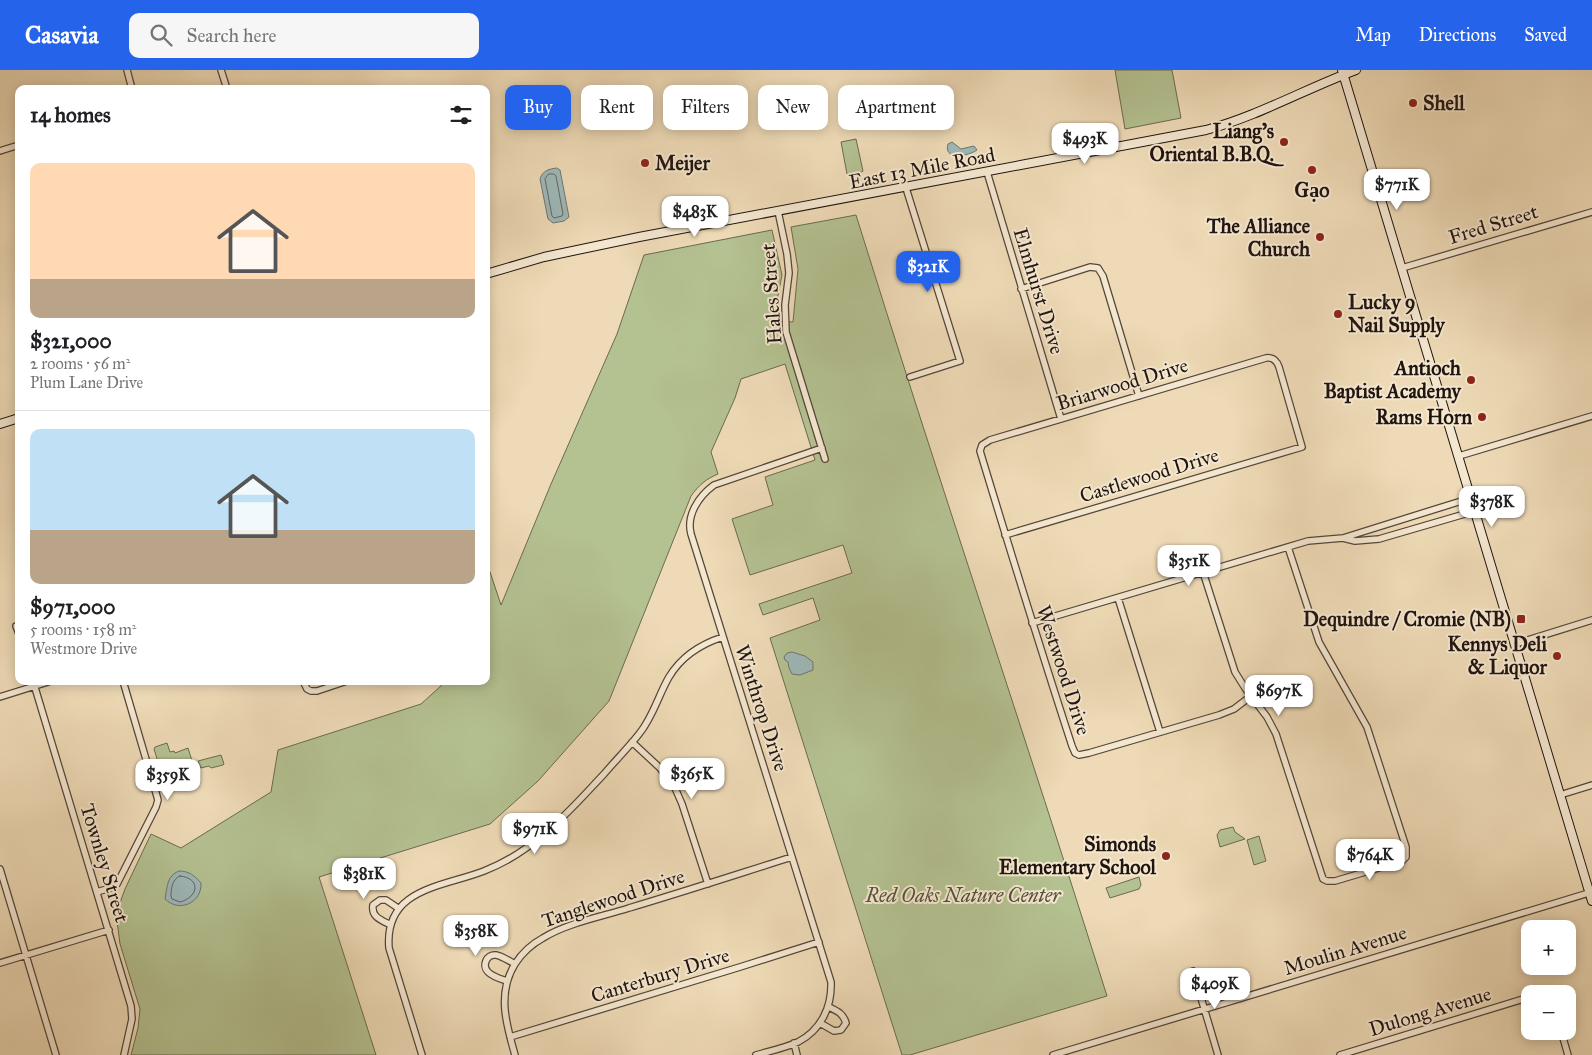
<!DOCTYPE html>
<html lang="en">
<head>
<meta charset="utf-8">
<style>
	body { margin:0; font-family:"IM FELL Great Primer",serif; background:#f6f6f6; color:#202124; height:100vh; display:flex; flex-direction:column; font-size:19px; white-space:nowrap }
	* { box-sizing:border-box; margin:0 }
	p { font-size:16px; color:#757577 }
	.icon { flex:none; width:28px; height:28px; fill:none; stroke:currentColor; stroke-width:2; stroke-linecap:round; stroke-linejoin:round }
	.map { position:relative; flex:1; overflow:hidden }
	.side { position:absolute; left:15px; top:15px; width:475px; height:600px; display:flex; flex-direction:column; background:#fff; border-radius:10px; box-shadow:0 2px 12px #0003 }
	.side>* { flex:none }
	.guide { position:absolute; left:505px; top:15px; width:475px; height:45px; display:flex; gap:10px }
	.tools { position:absolute; left:1521px; top:850px; display:grid; gap:10px }
	.tools a { display:grid; place-items:center; width:55px; height:55px; border-radius:10px; background:#fff; box-shadow:0 2px 12px #0003; font-size:25px }
	.price { position:absolute; translate:-50% -42px; padding:0 11px; border-radius:10px; background:#fff; color:#222; font-size:16px; line-height:32px; filter:drop-shadow(0 1px 2px #0008) }
	.price::after { content:''; position:absolute; left:50%; top:30px; width:15px; height:11px; margin-left:-8px; background:inherit; clip-path:polygon(0 0,100% 0,50% 100%) }
	.price.current { background:#2563eb; color:#fff }
	ul { padding:0; list-style:none }
	li { display:grid; align-content:center; gap:10px; height:265px; padding:0 15px }
	li+li { border-top:1px solid #e0e0e0 }
	li span { display:grid; place-items:center; height:155px; border-radius:10px; color:#555 }
	li>.icon { margin-inline-start:auto }
	span .icon { width:90px; height:90px; fill:#fffc; stroke-width:1 }
	li b { font-size:21px }
	h2 { display:flex; justify-content:space-between; align-items:center; height:60px; padding:0 15px; font-size:21px }
	.pill { padding:0 18px; border-radius:10px; background:#fff; box-shadow:0 2px 12px #0003; font-size:18px; line-height:45px }
	.pill.current { background:#2563eb; color:#fff }
	header { display:flex; align-items:center; gap:30px; box-sizing:border-box; height:70px; padding:0 25px; background:#2563eb; color:#fff }
	header strong { font-size:24px }
	nav { display:flex; gap:28px; margin-inline-start:auto; font-size:18px }
	.search { width:350px; height:45px; background:#f6f6f6; display:flex; align-items:center; gap:12px; box-sizing:border-box; padding:0 18px; border-radius:10px; color:#757577; font-size:19px }
	.map>svg:first-child { display:block }
	.green { fill:#b4c191; stroke:#6a6a50 }
	.water { fill:#9eb8b8; stroke:#6c7674 }
	.lines { fill:none; stroke-linecap:round; stroke-linejoin:round }
	.shore { stroke:#5f6664; stroke-width:1 }
	.minor-casing { stroke:#544639; stroke-width:8 }
	.secondary-casing { stroke:#20140f; stroke-width:10 }
	.minor { stroke:#f4e7d0; stroke-width:5.5 }
	.secondary { stroke:#f4e7d0; stroke-width:8 }
	.poi-dot { fill:#8f2418; stroke:#f4e7d0; stroke-width:2 }
	.labels { text-anchor:middle; stroke-width:4; stroke-linejoin:round; paint-order:stroke }
	.poi-label { font-size:20px; font-weight:bold; fill:#20140f; stroke:#f4e7d0; text-anchor:end }
	.street-label { font-size:20px; fill:#20140f; stroke:#f4e7d0 }
	.park-label { font-size:20px; font-style:italic; fill:#54513c; stroke:#f4e7d0 }
</style>
</head>
<body>
<header>
<strong>Casavia</strong>
<div class="search"><svg class="icon" aria-label="search" viewBox="0 0 24 24"><circle cx="10" cy="10" r="6"/><path d="M15 15l6 6"/></svg>Search here</div>
<nav><a>Map</a><a>Directions</a><a>Saved</a></nav>
</header>
<div class="map">
<svg width="1592" height="985" viewBox="0 0 1592 985">
	<rect width="100%" height="100%" fill="#eedab6"/>
	<filter id="stains"><feTurbulence type="fractalNoise" baseFrequency=".004" numOctaves="4"/><feColorMatrix values="0 0 0 0 .2 0 0 0 0 .09 0 0 0 0 .02 0 0 0 .5 -.17"/></filter>
	<radialGradient id="worn" r=".72"><stop offset=".6" stop-color="#630" stop-opacity="0"/><stop offset="1" stop-color="#630" stop-opacity=".3"/></radialGradient>
	<path class="green" d="M1115,0h57l9,48 -56,11z
		M856,69l7,32 -1,1 -15,2 -6,-32z
		M856,145c81,261 169,520 251,781l-197,59h-8l-132,-417 50,-18 -7,-22 -50,17 -4,-11 93,-31 -9,-28 -93,30 -18,-56 41,-14 -8,-28 50,-17 -30,-96 -44,15 -6,19 -24,54 7,22c-12,5 -19,11 -27,22l-82,205 -71,80 -48,43 -171,53 57,178h-245l7,-27 2,-19 -20,-65 -3,-23 4,-21 4,-11 26,-55 30,14 90,-56 7,-42 143,-46 22,-20 -1,-3h44v-121l15,45 50,-121 66,-150 27,-79 128,-25 10,45 -9,46 20,1 5,-53 -7,-42z
		M167,673l3,9 4,-1 1,2 13,-5 5,16 -4,1 -2,5 -6,1v2l-14,5 -5,-3 -8,-26 1,-2z
		M221,685l3,9 -1,1 -12,3 -2,-2 -8,2 -3,-7z
		M1233,757l2,5 10,7 -25,8 -3,-12 3,-5z
		M1259,766l7,25 -12,4 -7,-25z
		M1139,807l2,8 -2,4 -29,9 -4,-10z"/>
	<path class="water" d="M952,72l9,7 13,-3 3,4c-8,6 -34,11 -29,-6z
		M557,98l3,2 9,47 -5,4 -11,2 -5,-4 -8,-40c3,-9 9,-10 17,-11z
		M792,582l13,4 8,6v8l-13,5 -8,-1 -3,-6 -1,-6 -3,-2 -1,-3 3,-4z
		M179,801c10,0 16,5 22,12 1,20 -22,30 -36,16 2,-11 2,-24 14,-28z"/>
	<g class="lines">
		<path class="shore" d="M549,104h5l2,2 7,38 -1,2 -8,2 -2,-2 -7,-37z
			M180,806c21,2 19,21 0,26l-8,-3 -1,-3c0,-7 1,-17 9,-20z"/>
		<defs>
			<path id="minor" d="M127,0l5,19
				M221,0l6,19
				M0,81l19,-6
				M987,102l74,247
				M906,118l54,173 -50,16
				M778,141l9,43 2,19 -4,32 1,27 39,127
				M1402,198l190,-56
				M1021,219l69,-22 8,1 5,8 36,120
				M1459,386l133,-40
				M1005,465l297,-88 -23,-80c-2,-6 -6,-10 -13,-9l-276,82 -8,5 -2,6c30,99 60,197 92,295l3,7 4,2 10,-2 130,-38 15,-6 17,-13
				M1343,468l128,-40
				M1203,502l32,100 10,16 22,29 9,17 47,145 4,2h8l67,-20 4,-4v-10l-39,-120 -48,-85 -31,-95
				M1118,528l42,134
				M1032,553l276,-82 35,-3 12,3 24,-2 96,-28
				M16,556l3,8
				M1515,574l77,-24
				M33,611l98,325 1,13 -8,36
				M303,611l4,8 4,2h6l30,-10
				M0,627l51,-16
				M632,672l28,26 15,20 7,16 26,80
				M1560,725l32,-10
				M0,799l56,186
				M97,822l13,-4 7,-4 39,-77 2,-7 -35,-119
				M391,855c-10,-5 -20,-8 -18,-20l7,-5h6l12,8
				M0,893l109,-33
				M1193,901l25,84
				M507,911c-6,-2 -14,-4 -19,-9 -6,-6 -2,-18 8,-17 6,1 13,6 19,9
				M1543,924h3
				M820,953l14,8 7,-1 5,-7c-3,-10 -9,-12 -17,-16
				M1561,961l7,24
				M510,967l230,-70 79,-25
				M794,973l3,12
				M422,985l-33,-107c-5,-60 54,-61 95,-77 23,-9 43,-22 61,-38 22,-18 40,-39 59,-59 11,-13 24,-26 35,-40 14,-17 19,-38 30,-57 12,-20 32,-33 54,-40
				M515,985c-9,-31 -18,-62 0,-91 7,-11 17,-20 28,-26 24,-15 58,-21 86,-30 54,-16 109,-34 163,-51
				M756,985c14,-4 29,-7 42,-13 23,-12 34,-35 33,-60l-140,-448c-5,-19 8,-38 23,-49l108,-37
				M1053,985l539,-163
				M1340,985l190,-58"/>
			<path id="secondary" d="M1342,0l250,831
				M486,204l58,-17 95,-20 567,-107c52,-14 99,-41 150,-60
				M0,354l19,-6"/>
		</defs>
		<use href="#minor" class="minor-casing"/>
		<use href="#secondary" class="secondary-casing"/>
		<use href="#minor" class="minor"/>
		<use href="#secondary" class="secondary"/>
	</g>
	<g class="poi-dot">
		<circle cx="1413" cy="33" r="5"/>
		<circle cx="1284" cy="72" r="5"/>
		<circle cx="645" cy="93" r="5"/>
		<circle cx="1312" cy="100" r="5"/>
		<circle cx="1320" cy="167" r="5"/>
		<circle cx="1338" cy="244" r="5"/>
		<circle cx="1471" cy="310" r="5"/>
		<circle cx="1482" cy="347" r="5"/>
		<rect x="1516" y="544" width="10" height="10" rx="2.5"/>
		<circle cx="1557" cy="586" r="5"/>
		<circle cx="1166" cy="786" r="5"/>
	</g>
	<g class="labels">
		<g class="poi-label">
			<text x="1423" y="40" text-anchor="start">Shell</text>
			<text x="1274" y="68">Liang's<tspan x="1274" dy="23">Oriental B.B.Q.</tspan></text>
			<text x="655" y="100" text-anchor="start">Meijer</text>
			<text x="1312" y="127" text-anchor="middle">Gạo</text>
			<text x="1310" y="163">The Alliance<tspan x="1310" dy="23">Church</tspan></text>
			<text x="1348" y="239" text-anchor="start">Lucky 9<tspan x="1348" dy="23">Nail Supply</tspan></text>
			<text x="1461" y="305">Antioch<tspan x="1461" dy="23">Baptist Academy</tspan></text>
			<text x="1472" y="354">Rams Horn</text>
			<text x="1511" y="556">Dequindre / Cromie (NB)</text>
			<text x="1547" y="581">Kennys Deli<tspan x="1547" dy="23">&amp; Liquor</tspan></text>
			<text x="1156" y="781">Simonds<tspan x="1156" dy="23">Elementary School</tspan></text>
		</g>
		<g class="street-label">
			<text transform="translate(922 98) rotate(-11)" y="7">East 13 Mile Road</text>
			<text transform="translate(1493 154) rotate(-17)" y="7">Fred Street</text>
			<text transform="translate(1039 221) rotate(73)" y="7">Elmhurst Drive</text>
			<text transform="translate(771 224) rotate(-94)" y="7">Hales Street</text>
			<text transform="translate(1122 314) rotate(-17)" y="7">Briarwood Drive</text>
			<text transform="translate(1149 405) rotate(-17)" y="7">Castlewood Drive</text>
			<text transform="translate(1064 600) rotate(72)" y="7">Westwood Drive</text>
			<text transform="translate(762 638) rotate(72)" y="7">Winthrop Drive</text>
			<text transform="translate(105 793) rotate(73)" y="7">Townley Street</text>
			<text transform="translate(613 828) rotate(-18)" y="7">Tanglewood Drive</text>
			<text transform="translate(1345 880) rotate(-17)" y="7">Moulin Avenue</text>
			<text transform="translate(660 905) rotate(-17)" y="7">Canterbury Drive</text>
			<text transform="translate(1430 941) rotate(-17)" y="7">Dulong Avenue</text>
		</g>
		<g class="park-label">
			<text x="963" y="832">Red Oaks Nature Center</text>
		</g>
	</g>
	<rect width="100%" height="100%" filter="url(#stains)"/>
	<rect width="100%" height="100%" fill="url(#worn)"/>
</svg>
<div class="tools">
<a>+</a>
<a>−</a>
</div>
<b class="price" style="left:1085px;top:95px">$493K</b>
<b class="price" style="left:1397px;top:141px">$771K</b>
<b class="price" style="left:695px;top:168px">$483K</b>
<b class="price current" style="left:928px;top:223px">$321K</b>
<b class="price" style="left:1492px;top:458px">$378K</b>
<b class="price" style="left:1189px;top:517px">$351K</b>
<b class="price" style="left:1279px;top:647px">$697K</b>
<b class="price" style="left:692px;top:730px">$365K</b>
<b class="price" style="left:168px;top:731px">$359K</b>
<b class="price" style="left:535px;top:785px">$971K</b>
<b class="price" style="left:1370px;top:811px">$764K</b>
<b class="price" style="left:364px;top:830px">$381K</b>
<b class="price" style="left:476px;top:887px">$358K</b>
<b class="price" style="left:1215px;top:940px">$409K</b>
<div class="guide">
<a class="pill current">Buy</a>
<a class="pill">Rent</a>
<a class="pill">Filters</a>
<a class="pill">New</a>
<a class="pill">Apartment</a>
</div>
<section class="side">
<h2>14 homes<svg class="icon" aria-label="filters" viewBox="0 0 24 24"><path d="M4 7h16M4 17h16"/><circle cx="9" cy="7" r="2"/><circle cx="15" cy="17" r="2"/></svg></h2>
<ul>
<li><span style="background:linear-gradient(#ffd9b3 75%,#b9a48a 0)"><svg class="icon" aria-label="home" viewBox="0 0 24 24"><path d="M3 11l9-7 9 7M6 9v11h12V9"/></svg></span><div><b>$321,000</b><p>2 rooms · 56 m²</p><p>Plum Lane Drive</p></div></li>
<li><span style="background:linear-gradient(#bfe0f5 65%,#b9a48a 0)"><svg class="icon" aria-label="home" viewBox="0 0 24 24"><path d="M3 11l9-7 9 7M6 9v11h12V9"/></svg></span><div><b>$971,000</b><p>5 rooms · 158 m²</p><p>Westmore Drive</p></div></li>
</ul>
</section>
</div>
</body>
</html>
